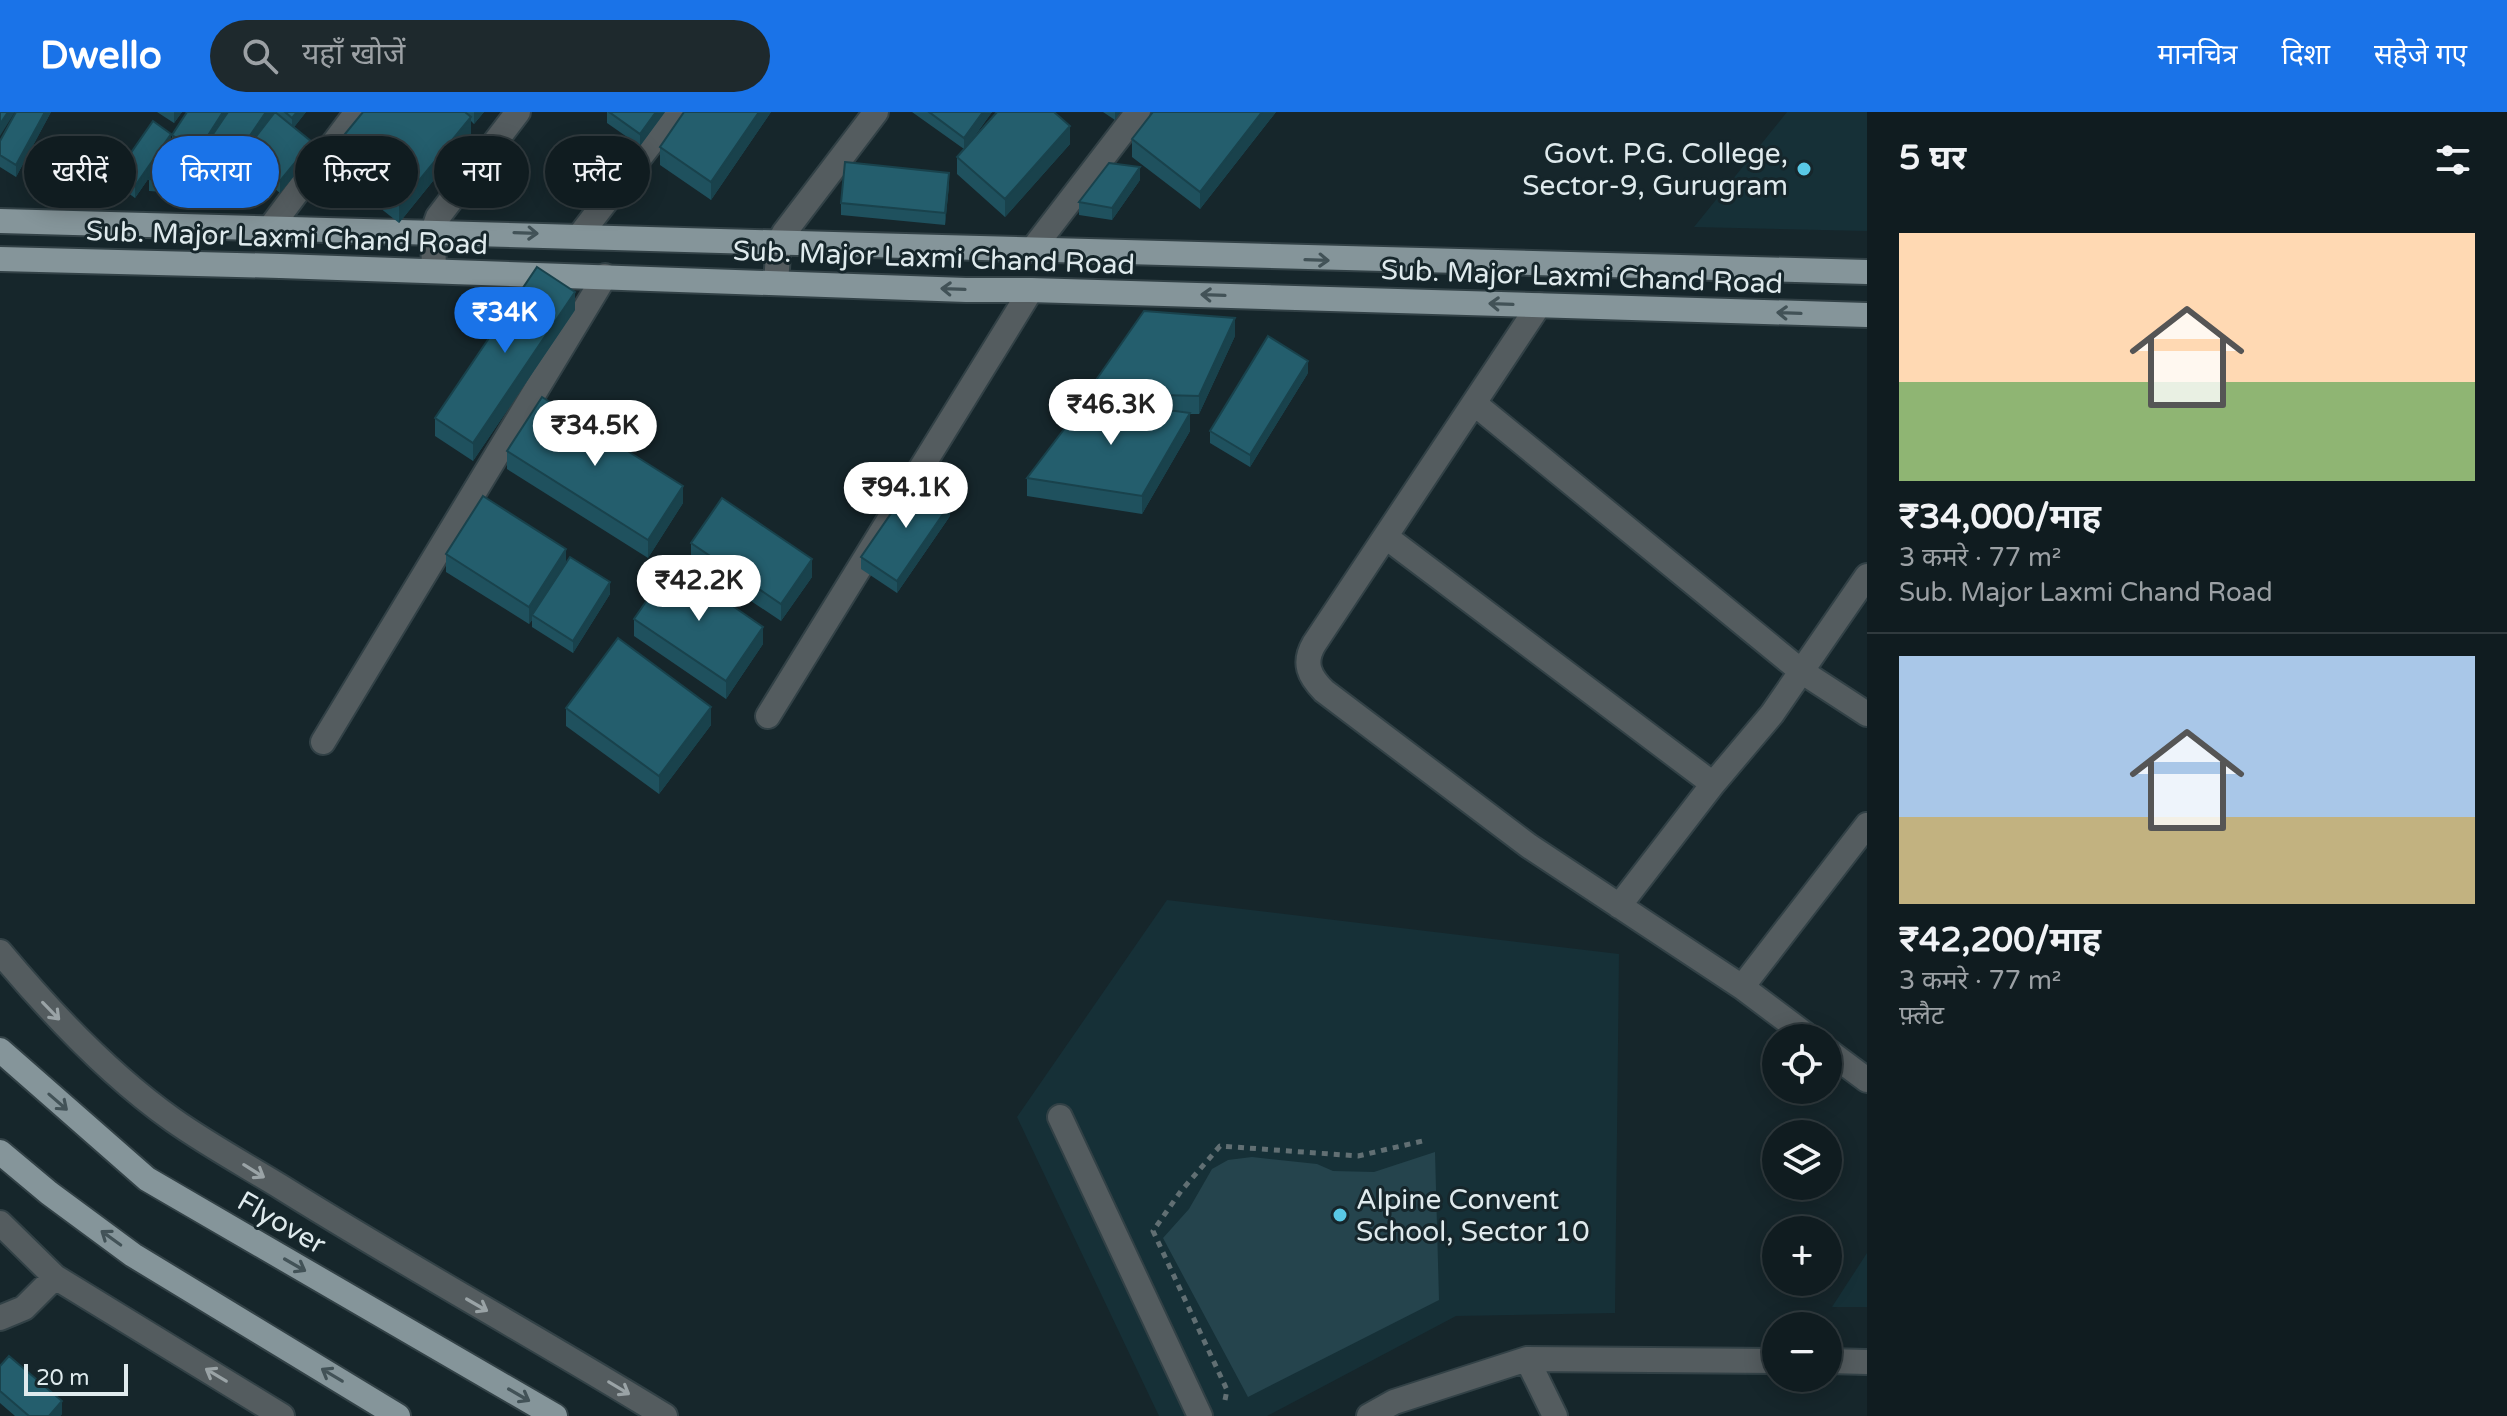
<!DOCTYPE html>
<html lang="hi">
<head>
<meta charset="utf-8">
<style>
	body { margin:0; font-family:"Varela Round","Noto Sans Devanagari",sans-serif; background:#1e292d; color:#f1f3f6; height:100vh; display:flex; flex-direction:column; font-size:30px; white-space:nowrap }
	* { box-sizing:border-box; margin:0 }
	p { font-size:26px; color:#9ca1a5 }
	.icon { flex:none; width:44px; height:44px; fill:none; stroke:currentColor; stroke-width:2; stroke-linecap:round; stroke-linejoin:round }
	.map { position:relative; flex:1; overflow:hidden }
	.drawer { display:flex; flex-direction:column; background:#101c20; width:640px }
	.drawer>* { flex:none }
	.guide { position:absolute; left:24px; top:24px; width:760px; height:72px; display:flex; gap:16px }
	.buttons { position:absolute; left:1762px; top:912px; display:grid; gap:16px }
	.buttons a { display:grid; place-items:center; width:80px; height:80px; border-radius:50%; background:#101c20; box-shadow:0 4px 20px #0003,0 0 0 2px #303a3e; font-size:40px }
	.scale { position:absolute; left:24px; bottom:20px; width:104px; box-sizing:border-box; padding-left:8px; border:4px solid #dfeaed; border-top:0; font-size:22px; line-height:28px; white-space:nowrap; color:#dfeaed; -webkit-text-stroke:6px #16262b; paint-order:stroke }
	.price { position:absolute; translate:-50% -68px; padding:0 18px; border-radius:28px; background:#fff; color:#222; font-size:26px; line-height:52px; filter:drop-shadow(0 2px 4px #0008) }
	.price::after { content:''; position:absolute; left:50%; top:48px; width:24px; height:18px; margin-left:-12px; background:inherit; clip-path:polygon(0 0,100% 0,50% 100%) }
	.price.active { background:#1a73e8; color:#fff }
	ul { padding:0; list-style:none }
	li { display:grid; align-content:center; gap:16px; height:424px; padding:0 32px }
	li+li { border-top:2px solid #303a3e }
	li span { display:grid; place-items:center; height:248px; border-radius:0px; color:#555 }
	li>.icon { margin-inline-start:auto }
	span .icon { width:144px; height:144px; fill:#fffc; stroke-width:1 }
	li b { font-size:34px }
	h2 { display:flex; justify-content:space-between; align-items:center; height:96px; padding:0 32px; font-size:34px }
	.pill { padding:0 28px; border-radius:36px; background:#101c20; box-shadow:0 4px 20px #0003,0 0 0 2px #303a3e; font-size:28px; line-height:72px }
	.pill.active { background:#1a73e8; color:#fff }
	header { display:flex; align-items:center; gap:48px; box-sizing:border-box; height:112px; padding:0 40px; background:#1a73e8; color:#fff }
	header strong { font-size:38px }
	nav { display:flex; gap:44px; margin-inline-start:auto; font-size:28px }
	.search { width:560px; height:72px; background:#1e292d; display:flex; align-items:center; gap:20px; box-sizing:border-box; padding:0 28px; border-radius:44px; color:#9ca1a5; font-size:30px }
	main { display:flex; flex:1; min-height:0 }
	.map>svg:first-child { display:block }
	.built { fill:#163037 }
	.green { fill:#25444d }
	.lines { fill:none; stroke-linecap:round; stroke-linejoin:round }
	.minor-casing { stroke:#324146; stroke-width:28 }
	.major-casing { stroke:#324146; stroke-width:28 }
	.path { stroke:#616f73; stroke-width:5; stroke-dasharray:6 6; stroke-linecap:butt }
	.minor { stroke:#545c5f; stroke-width:24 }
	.major { stroke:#85959a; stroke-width:24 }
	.wall { fill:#1f515e }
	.shaded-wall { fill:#19424c }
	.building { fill:#245e6d; stroke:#19424c; stroke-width:2 }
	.oneway { stroke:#425257 }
	.oneway2 { stroke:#9aa3a6 }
	.poi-dot { fill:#59c8e5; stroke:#16262b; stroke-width:3 }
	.labels { text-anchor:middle; stroke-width:6; stroke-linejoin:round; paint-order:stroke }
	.poi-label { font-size:28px; fill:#dfeaed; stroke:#16262b; text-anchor:end }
	.street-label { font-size:28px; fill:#dfeaed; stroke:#16262b }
</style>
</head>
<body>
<header>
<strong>Dwello</strong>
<div class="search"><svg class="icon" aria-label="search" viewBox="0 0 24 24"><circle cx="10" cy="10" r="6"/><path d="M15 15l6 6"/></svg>यहाँ खोजें</div>
<nav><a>मानचित्र</a><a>दिशा</a><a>सहेजे गए</a></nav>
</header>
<main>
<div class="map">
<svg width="1867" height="1304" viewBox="0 0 1867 1304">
	<rect width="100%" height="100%" fill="#16262b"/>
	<path class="built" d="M1787,0h80v119l-173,-4z
		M1167,788l452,54 -4,359 -159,3 -189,100h-108l-142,-299z
		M1867,1141v54h-35z"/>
	<path class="green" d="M1435,1040l4,148 -191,97 -85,-159 26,-29 23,-40 16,-9 24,-3 65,7 16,7 41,1z"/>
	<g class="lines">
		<defs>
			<path id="minor" d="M270,116l87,-116
				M580,123l95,-123
				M1032,138l106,-138
				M434,159l-1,-40 5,-14 80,-105
				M776,170l3,-40 5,-9 92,-121
				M1539,193l-225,339c-11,19 -5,32 10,47l205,155 213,141 68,51
				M1475,292l326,267 66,43
				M1386,425l327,247
				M768,604l263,-426
				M323,630l282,-466
				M1619,794l94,-122 59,-70 95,-138
				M0,840c50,60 108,122 173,168 34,24 72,45 108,67 126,79 257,151 384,229
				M1742,875l125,-162
				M1828,939l39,29
				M1060,1005l140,299
				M0,1111l55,54 227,139
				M0,1206l24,-10 31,-31
				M1527,1247l28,57
				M1828,1249l39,1
				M1369,1304l25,-14 133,-43 249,2"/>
			<path id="major" d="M0,109c622,13 1245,39 1867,51
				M0,147l280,7 686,24h65l836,25
				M0,938l147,129 408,237
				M0,1040l49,41 84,62 265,161"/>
		</defs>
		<use href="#minor" class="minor-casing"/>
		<use href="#major" class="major-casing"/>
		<path class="path" d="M1225,1288l2,-10 -74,-159 28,-40 39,-45 138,10 69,-16"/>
		<use href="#minor" class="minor"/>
		<use href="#major" class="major"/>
	</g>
	<path class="wall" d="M16,0h35l-35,65 -16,-10v-26z
		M157,0h25l-8,11z
		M187,0h87l-7,11 10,-9v-2h29l-12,15 18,27 -32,39 -36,-29v-7l-16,23 -8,-8 -24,30 -16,-7v-4l-1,2 -30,-2v-12l23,-32v-12z
		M363,0h121l-10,12 -3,-3v13l-72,89 -68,-54v-18z
		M607,0h58l-25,34 -33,-23z
		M684,0h87l-60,88 -51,-35v-18z
		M912,0h80l-23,32h101l-65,73 -48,-43v-17l7,-8z
		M1103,0h17l-5,8z
		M1276,0l-76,97 -68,-52v-18z
		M171,34l-36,52 -18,-13v-12z
		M1140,68l-28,40 -33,-5v-13z
		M949,73l-4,40 -104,-10v-12z
		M575,198l-102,151 -38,-25v-18z
		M1235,224l-36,78h-9v17l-48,83 -115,-18v-18l60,-79v-6z
		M1308,261l-58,94 -40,-24v-12z
		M507,339l176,52 -35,55 -141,-89z
		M950,404l-53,77 -36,-24v-12z
		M691,431l121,34 -31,44 -90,-60z
		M446,442l120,8 44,32 -37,59 -41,-26v-7l-3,4 -83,-52z
		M634,507l129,25 -37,55 -92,-63z
		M566,596l145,17 -52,69 -93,-68z
		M0,1254l62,48 -2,2h-45l-15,-13z"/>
	<path class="shaded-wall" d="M8,0h7l-15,24v-12z
		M45,0h6l-35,65v-12z
		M174,0h8l-8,11z
		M223,0h8l-51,71 -1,10v-12z
		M266,0h8l-28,42 -2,-2v5l-16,23v-12z
		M297,0h9l-14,18v-12z
		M474,0h10l-10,12z
		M656,0h9l-25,34v-12z
		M759,0h12l-60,88v-18z
		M983,0h9l-28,38v-12z
		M1115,0h5l-5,8z
		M1262,0h14l-76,97v-17z
		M471,5v17l-72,89v-18z
		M1070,14v18l-65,73v-18z
		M171,22v12l-36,52v-12z
		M312,30v12l-32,39v-12z
		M220,48v12l-24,30v-12z
		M1140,55v13l-28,40v-12z
		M949,61v12l-4,40v-12z
		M575,180v18l-102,151v-18z
		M1235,206v18l-36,78v-18z
		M1308,249v12l-58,94v-12z
		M1190,301v18l-48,83v-18z
		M683,374v17l-35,55v-18z
		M950,392v12l-53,77v-12z
		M566,437v17l-34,49v5l-3,4v-17z
		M812,447v18l-31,44v-17z
		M610,470v12l-37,59v-12z
		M763,515v17l-37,55v-18z
		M711,595v18l-52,69v-18z
		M62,1289v13l-2,2h-11z"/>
	<path class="building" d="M0,0h8l-8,12z
		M16,0h29l-29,53 -16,-10v-14z
		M187,0h36l-44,69 -30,-2 29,-40 -6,-4z
		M228,0h38l-38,56 -8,-8 -24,30 -16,-7z
		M275,0l37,30 -32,39 -36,-29z
		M285,0h12l-5,6z
		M363,0h102l6,5 -72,88 -68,-54z
		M609,0h47l-16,22z
		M684,0h75l-48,70 -51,-35z
		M929,0h54l-19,26z
		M997,0h57l16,14 -65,73 -48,-42z
		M1153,0h109l-62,80 -68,-53z
		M153,9l18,13 -36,52 -18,-13z
		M845,50l104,11 -4,40 -104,-10z
		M1109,51l31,4 -28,41 -33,-6z
		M537,155l38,25 -102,151 -38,-25z
		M1144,199l91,7 -36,78 -112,-3z
		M1268,224l40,25 -58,94 -40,-24z
		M542,285l141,89 -35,54 -141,-89z
		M1087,287l103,14 -48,83 -115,-18z
		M914,368l36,24 -53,77 -36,-24z
		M483,384l83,53 -37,58 -83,-53z
		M722,386l90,61 -31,45 -90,-61z
		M570,445l40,25 -37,59 -41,-26z
		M672,452l91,63 -37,54 -92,-62z
		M618,526l93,69 -52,69 -93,-68z
		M9,1244l53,45 -13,15h-20l-29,-25v-25z"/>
	<defs><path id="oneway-shaft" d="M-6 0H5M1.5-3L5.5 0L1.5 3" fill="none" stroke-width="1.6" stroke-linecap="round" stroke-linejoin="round" transform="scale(2)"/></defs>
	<g class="oneway">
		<use href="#oneway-shaft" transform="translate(526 121) rotate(2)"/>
		<use href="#oneway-shaft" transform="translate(1317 148) rotate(2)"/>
		<use href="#oneway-shaft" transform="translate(953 177) rotate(-178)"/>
		<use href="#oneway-shaft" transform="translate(1213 183) rotate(-178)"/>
		<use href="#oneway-shaft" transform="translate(1501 192) rotate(-178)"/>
		<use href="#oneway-shaft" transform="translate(1789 201) rotate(-178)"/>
		<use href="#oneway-shaft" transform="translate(58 990) rotate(41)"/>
		<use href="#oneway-shaft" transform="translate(111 1126) rotate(-144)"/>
		<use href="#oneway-shaft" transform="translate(295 1153) rotate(30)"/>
		<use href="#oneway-shaft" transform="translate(332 1263) rotate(-149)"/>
		<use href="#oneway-shaft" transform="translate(519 1283) rotate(30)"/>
	</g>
	<g class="oneway2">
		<use href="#oneway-shaft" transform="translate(51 899) rotate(46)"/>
		<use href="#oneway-shaft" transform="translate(254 1059) rotate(32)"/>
		<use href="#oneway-shaft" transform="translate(477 1193) rotate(30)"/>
		<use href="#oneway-shaft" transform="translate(216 1263) rotate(-149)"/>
		<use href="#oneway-shaft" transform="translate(619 1276) rotate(31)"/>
	</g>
	<g class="poi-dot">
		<circle cx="1804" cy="57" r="8"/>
		<circle cx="1340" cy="1103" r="8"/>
	</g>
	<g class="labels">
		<g class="poi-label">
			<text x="1788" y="51">Govt. P.G. College,<tspan x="1788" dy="32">Sector-9, Gurugram</tspan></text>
			<text x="1356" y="1097" text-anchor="start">Alpine Convent<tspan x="1356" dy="32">School, Sector 10</tspan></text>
		</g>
		<g class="street-label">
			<text transform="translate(287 125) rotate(2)" y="10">Sub. Major Laxmi Chand Road</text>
			<text transform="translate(934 145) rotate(2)" y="10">Sub. Major Laxmi Chand Road</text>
			<text transform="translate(1582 164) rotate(2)" y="10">Sub. Major Laxmi Chand Road</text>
			<text transform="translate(282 1110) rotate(30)" y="10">Flyover</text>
		</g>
	</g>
</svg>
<div class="buttons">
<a><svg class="icon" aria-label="locate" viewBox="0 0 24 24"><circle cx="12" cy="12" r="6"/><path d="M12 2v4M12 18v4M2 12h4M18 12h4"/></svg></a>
<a><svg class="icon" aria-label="layers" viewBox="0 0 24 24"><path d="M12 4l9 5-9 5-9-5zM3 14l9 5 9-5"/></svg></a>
<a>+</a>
<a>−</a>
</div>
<div class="scale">20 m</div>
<b class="price active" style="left:505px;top:243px">₹34K</b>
<b class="price" style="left:1111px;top:335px">₹46.3K</b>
<b class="price" style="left:595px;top:356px">₹34.5K</b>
<b class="price" style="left:906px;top:418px">₹94.1K</b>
<b class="price" style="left:699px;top:511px">₹42.2K</b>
<div class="guide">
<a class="pill">खरीदें</a>
<a class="pill active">किराया</a>
<a class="pill">फ़िल्टर</a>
<a class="pill">नया</a>
<a class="pill">फ़्लैट</a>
</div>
</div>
<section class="drawer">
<h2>5 घर<svg class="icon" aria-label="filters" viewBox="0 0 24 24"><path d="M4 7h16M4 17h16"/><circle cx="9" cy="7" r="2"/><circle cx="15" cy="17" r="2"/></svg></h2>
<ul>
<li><span style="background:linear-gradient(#ffd9b3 60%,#8fb573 0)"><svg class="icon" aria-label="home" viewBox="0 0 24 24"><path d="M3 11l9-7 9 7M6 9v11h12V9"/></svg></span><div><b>₹34,000/माह</b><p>3 कमरे · 77 m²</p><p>Sub. Major Laxmi Chand Road</p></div></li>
<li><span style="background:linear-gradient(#a9c7e8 65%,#c2b280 0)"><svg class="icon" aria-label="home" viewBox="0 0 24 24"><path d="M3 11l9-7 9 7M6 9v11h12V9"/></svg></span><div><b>₹42,200/माह</b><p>3 कमरे · 77 m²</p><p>फ़्लैट</p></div></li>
</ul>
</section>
</main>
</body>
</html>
